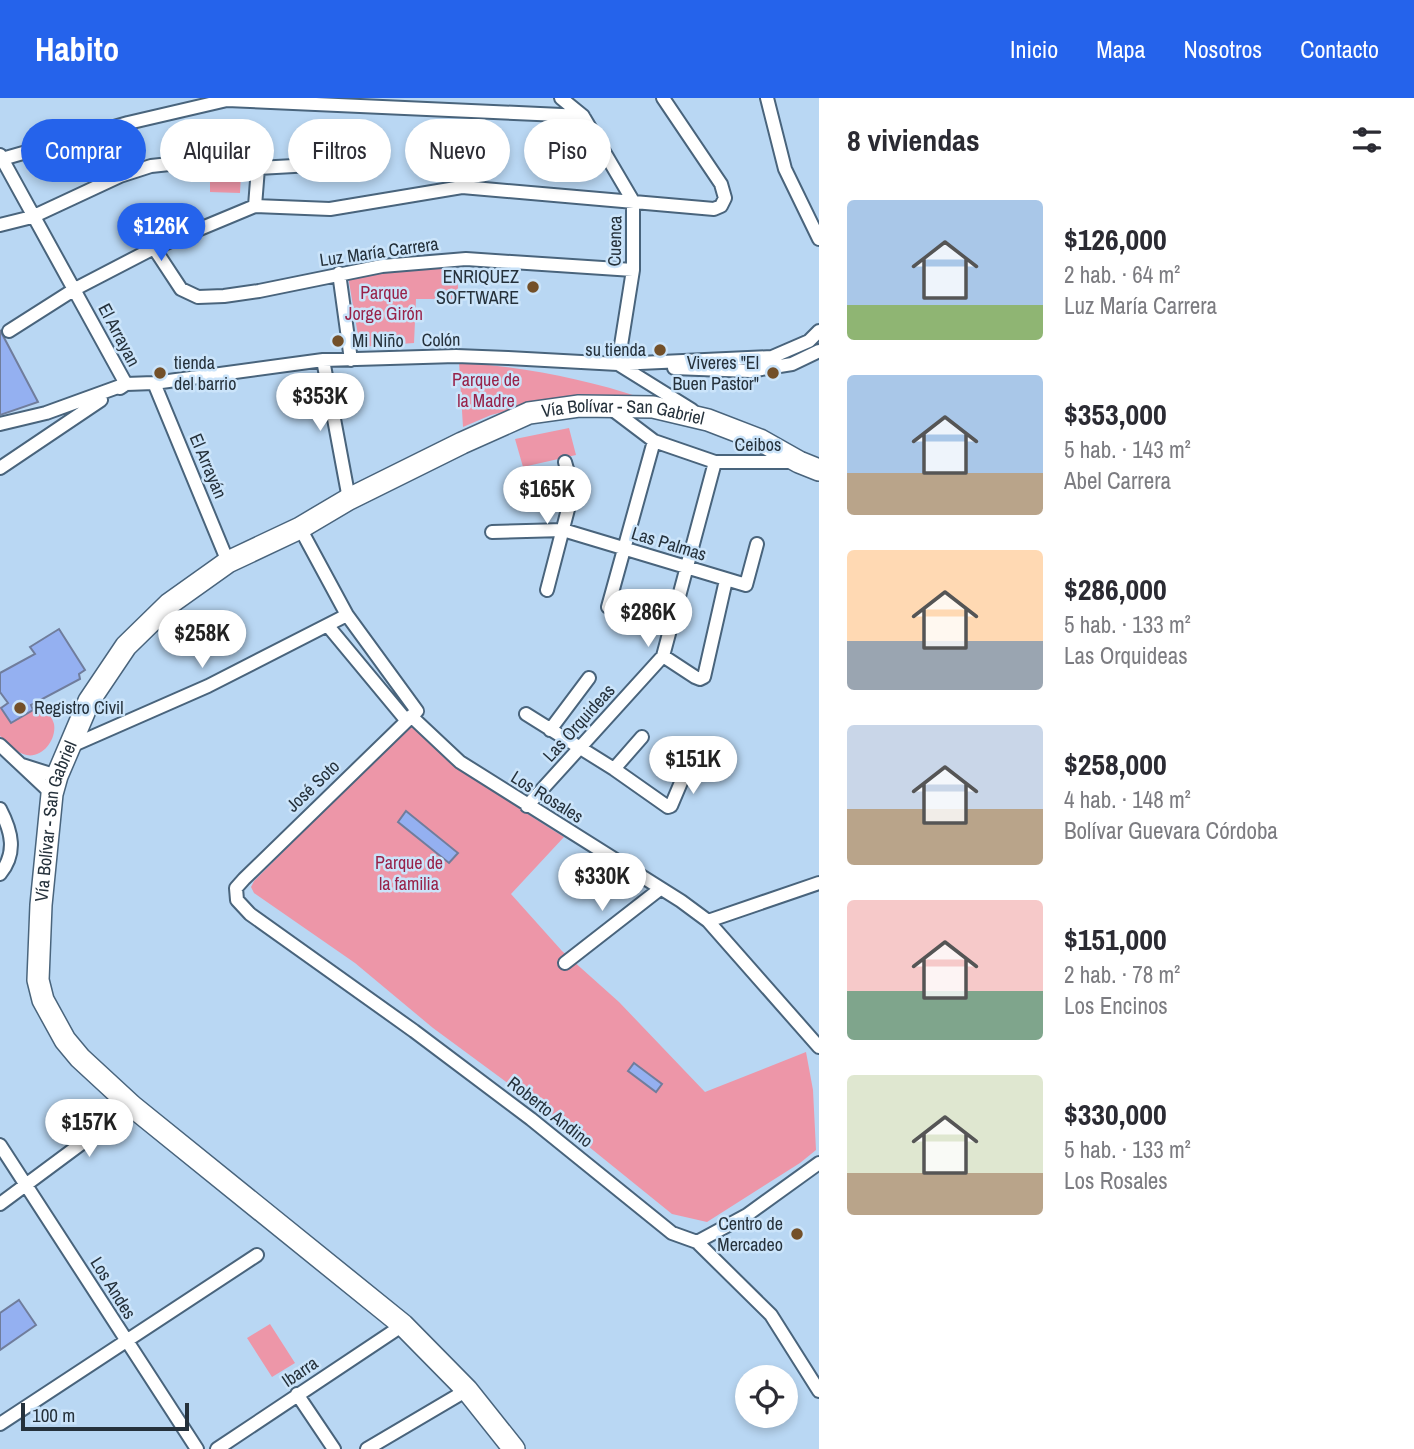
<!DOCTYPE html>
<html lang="es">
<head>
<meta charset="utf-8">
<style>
	body { margin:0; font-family:"Archivo Narrow",sans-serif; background:#f2f2f3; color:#2b2b33; height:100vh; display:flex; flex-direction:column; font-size:26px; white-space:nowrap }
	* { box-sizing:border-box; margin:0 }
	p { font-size:23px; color:#7c7c81 }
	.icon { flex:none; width:38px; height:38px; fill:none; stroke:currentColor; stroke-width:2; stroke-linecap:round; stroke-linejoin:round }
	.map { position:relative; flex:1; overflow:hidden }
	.side { display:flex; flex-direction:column; background:#fff; width:595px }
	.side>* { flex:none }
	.guide { position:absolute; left:21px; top:21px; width:665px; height:63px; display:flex; gap:14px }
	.tools { position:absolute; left:735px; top:1267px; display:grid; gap:14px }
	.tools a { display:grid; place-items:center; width:63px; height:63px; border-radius:50%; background:#fff; box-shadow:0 4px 10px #0003; font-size:35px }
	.scale { position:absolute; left:21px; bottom:18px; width:168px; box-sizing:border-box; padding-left:7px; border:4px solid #25313b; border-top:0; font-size:19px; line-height:24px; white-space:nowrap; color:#25313b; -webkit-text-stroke:5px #cbe4fa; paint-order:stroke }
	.price { position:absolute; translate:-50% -60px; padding:0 16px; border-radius:24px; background:#fff; color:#222; font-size:23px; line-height:46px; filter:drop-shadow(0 2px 4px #0008) }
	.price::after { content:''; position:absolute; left:50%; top:42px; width:21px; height:16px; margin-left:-10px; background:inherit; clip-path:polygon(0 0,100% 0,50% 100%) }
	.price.on { background:#2563eb; color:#fff }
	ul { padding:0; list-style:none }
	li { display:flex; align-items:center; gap:21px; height:175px; padding:0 28px }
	li span { display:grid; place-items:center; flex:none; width:196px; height:140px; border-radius:7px; color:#555 }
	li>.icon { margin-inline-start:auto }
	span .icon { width:84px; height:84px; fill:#fffc; stroke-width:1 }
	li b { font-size:30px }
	h2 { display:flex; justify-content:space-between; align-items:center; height:84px; padding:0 28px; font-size:30px }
	.pill { padding:0 24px; border-radius:32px; background:#fff; box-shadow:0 4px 10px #0003; font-size:24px; line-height:63px }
	.pill.on { background:#2563eb; color:#fff }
	header { display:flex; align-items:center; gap:42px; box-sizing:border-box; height:98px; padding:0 35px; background:#2563eb; color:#fff }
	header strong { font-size:33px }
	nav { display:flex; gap:38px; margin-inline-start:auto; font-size:24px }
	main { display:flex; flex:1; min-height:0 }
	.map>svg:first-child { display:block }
	.green { fill:#ed96a8 }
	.building { fill:#94b0f1; stroke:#707d9c; stroke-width:2 }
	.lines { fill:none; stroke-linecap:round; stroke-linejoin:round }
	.minor-casing { stroke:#49647c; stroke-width:16 }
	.trunk-casing { stroke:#49647c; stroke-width:24 }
	.minor { stroke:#fff; stroke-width:12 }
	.trunk { stroke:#fff; stroke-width:21 }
	.poi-dot { fill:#735029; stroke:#cbe4fa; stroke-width:2.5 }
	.labels { text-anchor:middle; stroke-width:5; stroke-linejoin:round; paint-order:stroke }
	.street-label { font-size:18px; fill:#25313b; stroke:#cbe4fa }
	.poi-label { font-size:18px; fill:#25313b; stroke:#cbe4fa; text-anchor:end }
	.park-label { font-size:18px; fill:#982249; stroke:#cbe4fa }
</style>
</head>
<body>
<header>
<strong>Habito</strong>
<nav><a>Inicio</a><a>Mapa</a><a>Nosotros</a><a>Contacto</a></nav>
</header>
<main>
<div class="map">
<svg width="819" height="1351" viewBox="0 0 819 1351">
	<rect width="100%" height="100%" fill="#b9d7f3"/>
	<path class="green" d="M210,75l31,1 -1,19 -30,-1z
		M456,166l3,35h-43l-2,44 -54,4 -12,-71z
		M459,264c62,5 124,16 183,36l-108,6 -43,11 -28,12z
		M569,330l7,27 -53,12 -8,-28z
		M0,608l11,17 30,-17c5,5 11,10 13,18 3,17 -14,37 -31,30 -9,-3 -16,-12 -23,-18z
		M410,627c49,45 98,77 154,112l-53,57 51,57 57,51 86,90 101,-40 7,38 3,60 -16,13 -93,59 -35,-8 -136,-110 -103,-76 -78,-65 -101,-70 -3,-6 3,-6z
		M270,1226l25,39 -23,14 -25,-39z"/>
	<path class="building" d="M0,232l38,72 -38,13z
		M59,531l26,41 -6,4 1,5 -49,26 2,5 -22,13 -10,-15 7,-5 -8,-11v-19l35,-19 -5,-7z
		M406,713l52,42 -9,10 -51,-41z
		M634,965l28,21 -6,8 -28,-21z
		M19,1202l17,25 -36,25v-37z"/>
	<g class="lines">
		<defs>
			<path id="minor" d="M561,0l22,18 50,85v69l-15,94
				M767,0l18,71 34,70
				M0,57l126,229 -6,4
				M2,61l126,-36 99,-23 356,16
				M255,108l75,3 132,-22 252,22 7,-3 4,-8 -4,-14 -58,-86
				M0,127l32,-8 88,-41 31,-10 65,-7 42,9 54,-3
				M154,150l27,41 17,8 26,-1 35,-5 123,-25 84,-7 167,11
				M339,175l12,87
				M9,233l66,-42 79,-41 101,-42 3,-38
				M323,262l26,139
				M618,266l154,-7 37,-16 10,-10
				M674,270l76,3 42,-7 27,-13
				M154,285l74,179
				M609,309l45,34 61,21h78
				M0,326l46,-11 80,-29 28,-1 169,-23 133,-4 52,2 110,6 74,46
				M0,370l101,-68
				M300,430l47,87 70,96 -173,168 -8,9 1,12 13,14 164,117 117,88 141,114 25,9 74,73 48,76
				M492,434l71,-2 183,55 11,-41
				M547,492l26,-100 -8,-28
				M608,509l46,-166
				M328,528l78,94
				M663,558l32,21 5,2 4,-2 22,-97
				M526,616l88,55 54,38 3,-1 22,-52
				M411,618l49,46 221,139 27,20 111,126
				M550,632l39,-52
				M0,647l52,49
				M69,649l139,-61 139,-71
				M22,667l35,11
				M614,671l28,-32
				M527,708l136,-150 52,-194
				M0,711c12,23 17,44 0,65
				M708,823l111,-38
				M565,865l95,-74
				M0,1047l197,304
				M0,1106l132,-98
				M697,1144l50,-27 72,-52
				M297,1296l37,55
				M0,1326l257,-169
				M217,1351l186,-124
				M367,1351l100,-59"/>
			<g id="trunk">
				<path id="s1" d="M514,1351l-47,-59 -64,-65 -271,-219 -52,-48 -15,-18 -22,-40 -5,-20 3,-75 11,-111 5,-18 32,-75 37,-55 43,-42 59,-42 72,-34 49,-29 113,-56 67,-30 50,-7 74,1 55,13 52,20 39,22 20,8"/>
			</g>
		</defs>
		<use href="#minor" class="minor-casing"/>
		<use href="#trunk" class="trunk-casing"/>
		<use href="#minor" class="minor"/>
		<use href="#trunk" class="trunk"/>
	</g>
	<g class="poi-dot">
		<circle cx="533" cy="189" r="7"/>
		<circle cx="338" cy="243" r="7"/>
		<circle cx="660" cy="252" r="7"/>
		<circle cx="160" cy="275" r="7"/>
		<circle cx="773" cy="275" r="7"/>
		<circle cx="20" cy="610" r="7"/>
		<circle cx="797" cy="1136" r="7"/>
	</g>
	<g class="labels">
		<g class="street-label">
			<text transform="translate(615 143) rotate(-89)" y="6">Cuenca</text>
			<text transform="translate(379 154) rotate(-8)" y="6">Luz María Carrera</text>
			<text transform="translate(119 237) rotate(62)" y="6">El Arrayan</text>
			<text transform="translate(441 242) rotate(-1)" y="6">Colón</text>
			<text dy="6" stroke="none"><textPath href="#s1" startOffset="1592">Vía Bolívar - San Gabriel</textPath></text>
			<text x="758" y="353">Ceibos</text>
			<text transform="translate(208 368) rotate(67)" y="6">El Arrayán</text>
			<text transform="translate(669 446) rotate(17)" y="6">Las Palmas</text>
			<text transform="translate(579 625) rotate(-48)" y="6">Las Orquideas</text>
			<text transform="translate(313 688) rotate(-44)" y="6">José Soto</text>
			<text transform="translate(547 699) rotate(32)" y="6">Los Rosales</text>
			<text dy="6" stroke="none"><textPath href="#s1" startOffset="836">Vía Bolívar - San Gabriel</textPath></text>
			<text transform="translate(550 1014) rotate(38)" y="6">Roberto Andino</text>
			<text transform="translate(113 1190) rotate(58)" y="6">Los Andes</text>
			<text transform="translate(300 1274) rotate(-34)" y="6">Ibarra</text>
		</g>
		<g class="poi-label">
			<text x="519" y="185">ENRIQUEZ<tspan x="519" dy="21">SOFTWARE</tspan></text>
			<text x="352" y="249" text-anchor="start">Mi Niño</text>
			<text x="646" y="258">su tienda</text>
			<text x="174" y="271" text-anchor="start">tienda<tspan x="174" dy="21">del barrio</tspan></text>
			<text x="759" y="271">Viveres "El<tspan x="759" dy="21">Buen Pastor"</tspan></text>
			<text x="34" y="616" text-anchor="start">Registro Civil</text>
			<text x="783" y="1132">Centro de<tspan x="783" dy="21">Mercadeo</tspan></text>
		</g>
		<g class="park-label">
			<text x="384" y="201">Parque<tspan x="384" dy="21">Jorge Girón</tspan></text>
			<text x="486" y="288">Parque de<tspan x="486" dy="21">la Madre</tspan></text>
			<text x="409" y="771">Parque de<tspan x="409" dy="21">la familia</tspan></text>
		</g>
	</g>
</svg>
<div class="tools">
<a><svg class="icon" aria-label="locate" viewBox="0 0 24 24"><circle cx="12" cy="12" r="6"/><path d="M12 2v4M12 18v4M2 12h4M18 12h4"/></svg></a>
</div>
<div class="scale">100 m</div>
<b class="price on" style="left:161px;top:165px">$126K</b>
<b class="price" style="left:320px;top:335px">$353K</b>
<b class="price" style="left:547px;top:428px">$165K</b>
<b class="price" style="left:648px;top:551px">$286K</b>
<b class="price" style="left:202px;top:572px">$258K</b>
<b class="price" style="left:693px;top:698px">$151K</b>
<b class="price" style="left:602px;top:815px">$330K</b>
<b class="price" style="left:89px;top:1061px">$157K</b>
<div class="guide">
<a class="pill on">Comprar</a>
<a class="pill">Alquilar</a>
<a class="pill">Filtros</a>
<a class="pill">Nuevo</a>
<a class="pill">Piso</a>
</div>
</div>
<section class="side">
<h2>8 viviendas<svg class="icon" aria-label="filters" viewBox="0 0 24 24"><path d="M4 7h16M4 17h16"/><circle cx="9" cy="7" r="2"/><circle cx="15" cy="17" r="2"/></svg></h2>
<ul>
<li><span style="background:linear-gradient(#a9c7e8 75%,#8fb573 0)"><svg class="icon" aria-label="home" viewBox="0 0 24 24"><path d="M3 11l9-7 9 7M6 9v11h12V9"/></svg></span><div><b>$126,000</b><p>2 hab. · 64 m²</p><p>Luz María Carrera</p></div></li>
<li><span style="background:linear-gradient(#a9c7e8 70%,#b9a48a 0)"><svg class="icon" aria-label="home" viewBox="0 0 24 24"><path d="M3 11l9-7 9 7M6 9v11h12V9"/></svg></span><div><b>$353,000</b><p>5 hab. · 143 m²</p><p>Abel Carrera</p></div></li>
<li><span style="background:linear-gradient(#ffd9b3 65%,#9aa5b1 0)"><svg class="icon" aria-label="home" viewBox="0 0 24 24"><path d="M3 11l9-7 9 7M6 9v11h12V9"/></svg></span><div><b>$286,000</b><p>5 hab. · 133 m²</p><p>Las Orquideas</p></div></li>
<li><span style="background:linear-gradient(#c9d6e8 60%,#b9a48a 0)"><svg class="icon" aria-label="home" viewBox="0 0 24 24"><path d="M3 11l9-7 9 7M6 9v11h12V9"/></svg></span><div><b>$258,000</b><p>4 hab. · 148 m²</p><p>Bolívar Guevara Córdoba</p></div></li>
<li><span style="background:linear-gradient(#f6c9c9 65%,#7fa58c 0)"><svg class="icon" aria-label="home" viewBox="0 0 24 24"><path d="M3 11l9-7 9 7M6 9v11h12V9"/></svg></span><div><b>$151,000</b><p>2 hab. · 78 m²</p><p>Los Encinos</p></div></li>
<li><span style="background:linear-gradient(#dfe7d0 70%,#b9a48a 0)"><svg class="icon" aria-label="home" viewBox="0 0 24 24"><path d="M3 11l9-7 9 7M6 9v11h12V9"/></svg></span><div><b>$330,000</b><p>5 hab. · 133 m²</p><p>Los Rosales</p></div></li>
</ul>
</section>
</main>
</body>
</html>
